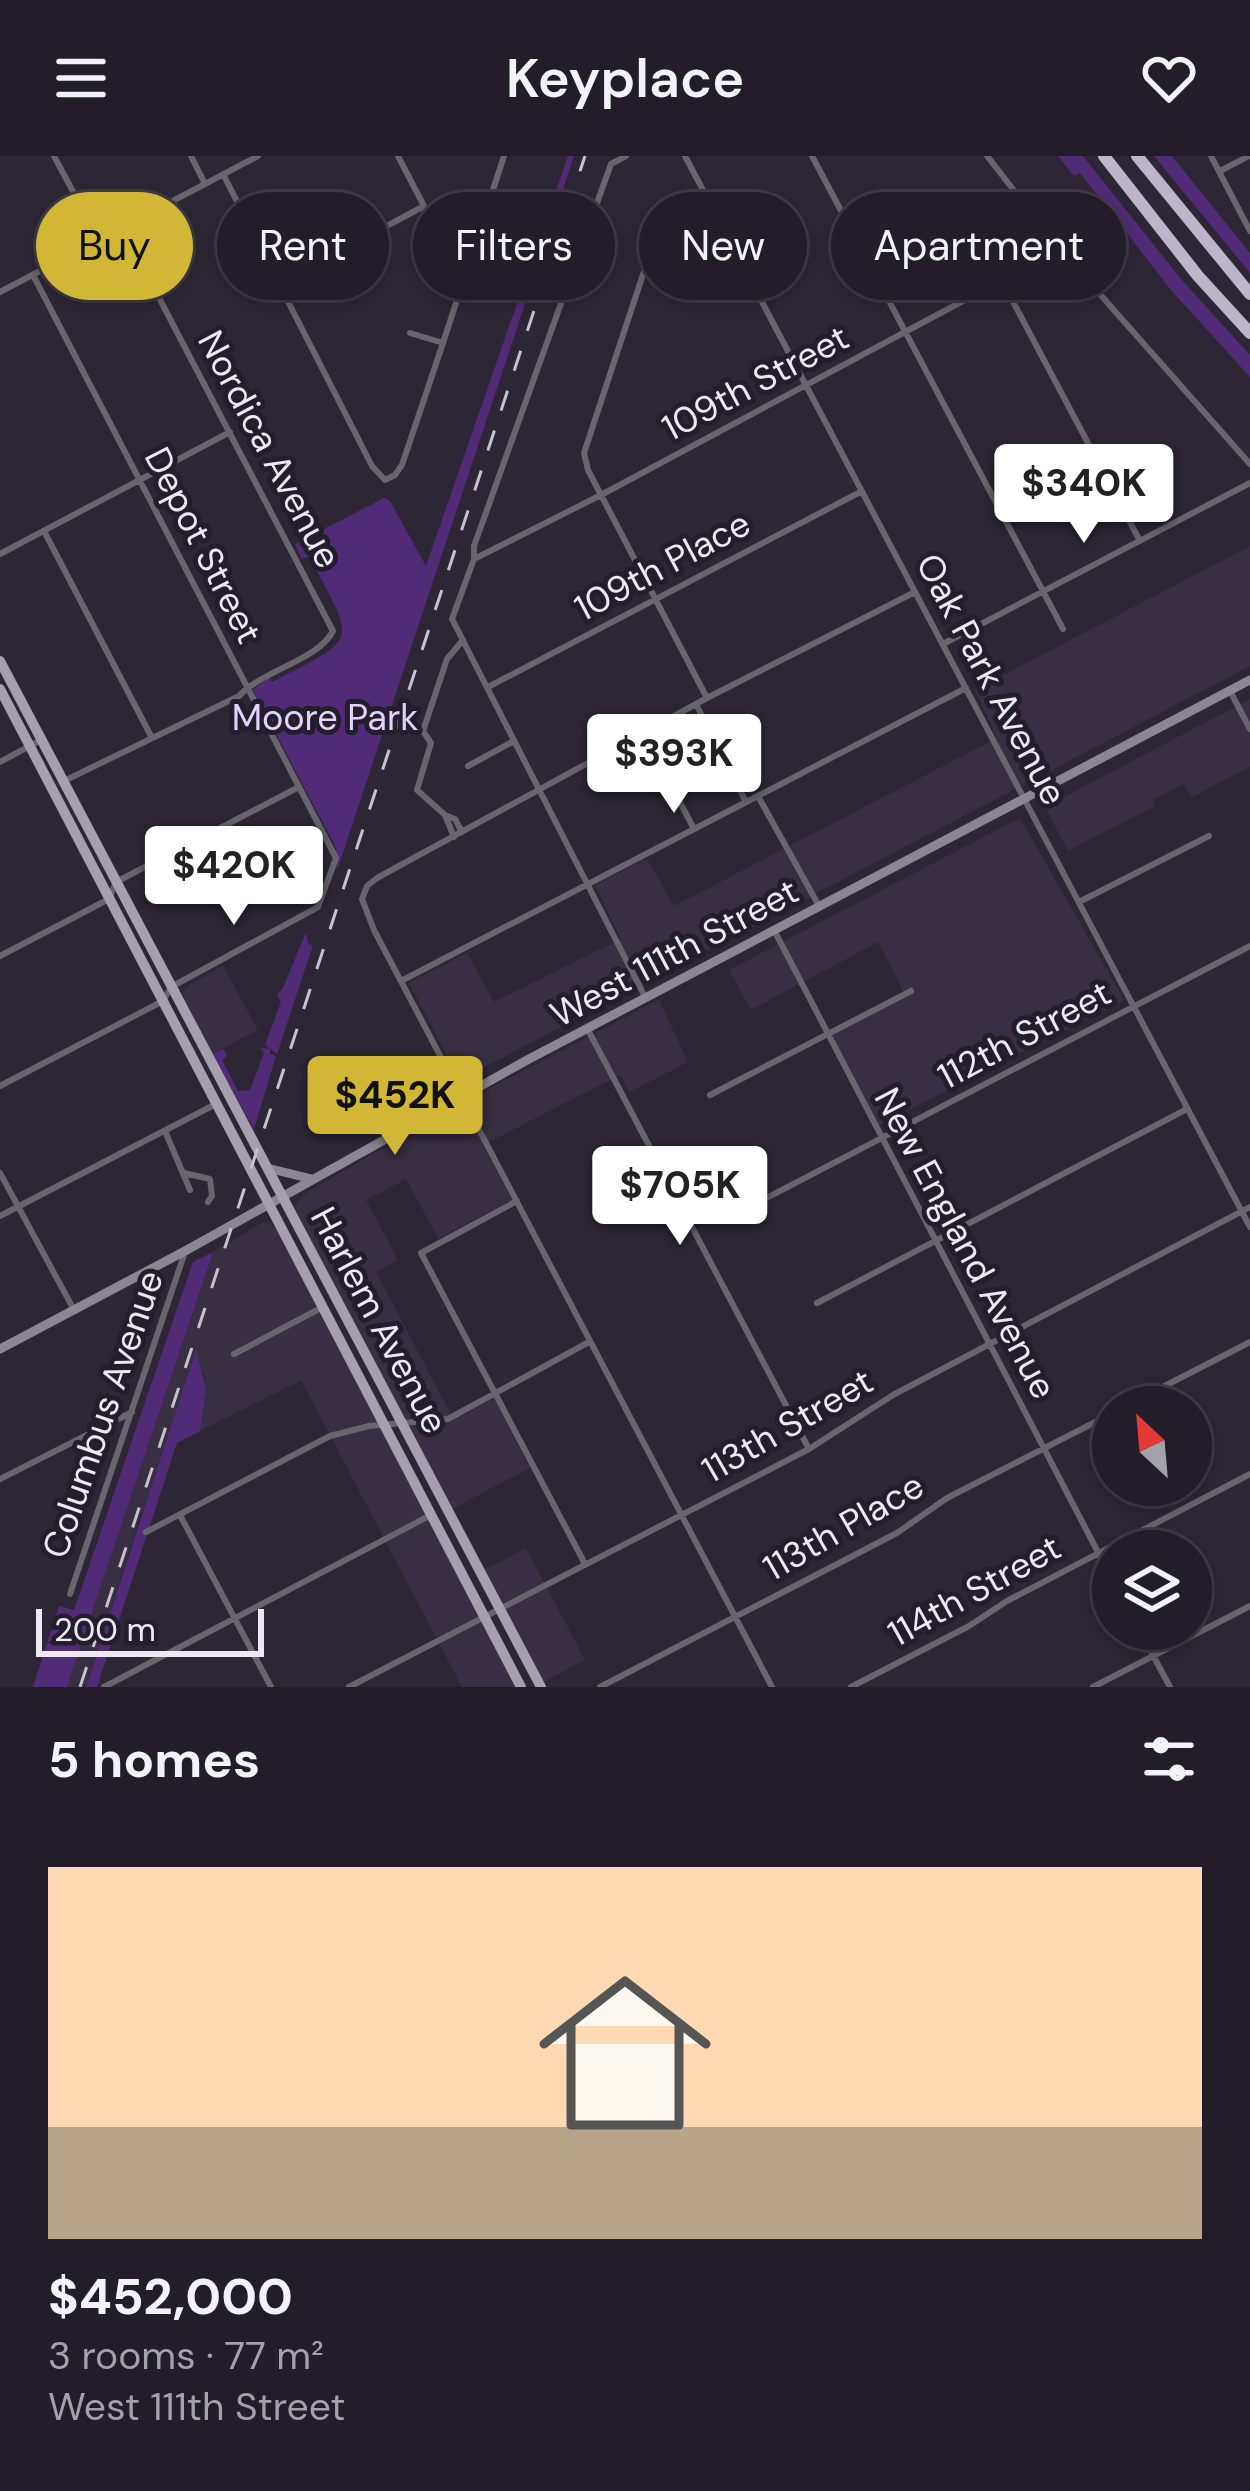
<!DOCTYPE html>
<html lang="en">
<head>
<meta charset="utf-8">
<style>
	body { margin:0; font-family:"DM Sans",sans-serif; background:#2e2a34; color:#f1f3f6; height:100vh; display:flex; flex-direction:column; font-size:45px; white-space:nowrap }
	* { box-sizing:border-box; margin:0 }
	p { font-size:39px; color:#a2a2a8 }
	.icon { flex:none; width:66px; height:66px; fill:none; stroke:currentColor; stroke-width:2; stroke-linecap:round; stroke-linejoin:round }
	.map { position:relative; height:1531px; overflow:hidden }
	.sheet { display:flex; flex-direction:column; background:#221d28; flex:1 }
	.sheet>* { flex:none }
	.top-card { position:absolute; left:36px; top:36px; width:1179px; height:108px; display:flex; gap:24px }
	.needle { width:78px; rotate:334deg }
	.fabs { position:absolute; left:1092px; top:1230px; display:grid; gap:24px }
	.fabs a { display:grid; place-items:center; width:120px; height:120px; border-radius:50%; background:#221d28; box-shadow:0 6px 18px #0003,0 0 0 3px #3f3b45; font-size:60px }
	.scale { position:absolute; left:36px; bottom:30px; width:228px; box-sizing:border-box; padding-left:12px; border:6px solid #ede9f3; border-top:0; font-size:33px; line-height:42px; white-space:nowrap; color:#ede9f3; -webkit-text-stroke:9px #231e2b; paint-order:stroke }
	.price { position:absolute; translate:-50% -102px; padding:0 27px; border-radius:12px; background:#fff; color:#222; font-size:39px; line-height:78px; filter:drop-shadow(0 3px 6px #0008) }
	.price::after { content:''; position:absolute; left:50%; top:72px; width:36px; height:27px; margin-left:-18px; background:inherit; clip-path:polygon(0 0,100% 0,50% 100%) }
	.price.selected { background:#d2b736; color:#111 }
	ul { padding:0; list-style:none }
	li { display:grid; align-content:center; gap:24px; height:636px; padding:0 48px }
	li span { display:grid; place-items:center; height:372px; border-radius:0px; color:#555 }
	li>.icon { margin-inline-start:auto }
	span .icon { width:216px; height:216px; fill:#fffc; stroke-width:1 }
	li b { font-size:51px }
	h2 { display:flex; justify-content:space-between; align-items:center; height:144px; padding:0 48px; font-size:51px }
	.pill { padding:0 42px; border-radius:54px; background:#221d28; box-shadow:0 6px 18px #0003,0 0 0 3px #3f3b45; font-size:42px; line-height:108px }
	.pill.selected { background:#d2b736; color:#111 }
	header { display:flex; justify-content:space-between; align-items:center; height:156px; padding:0 48px; background:#221d28; font-size:54px; font-weight:600 }
	.map>svg:first-child { display:block }
	.built { fill:#382f43 }
	.green { fill:#512b77 }
	.lines { fill:none; stroke-linecap:round; stroke-linejoin:round }
	.minor { stroke:#68656c; stroke-width:6 }
	.secondary { stroke:#8b8691; stroke-width:9 }
	.primary { stroke:#a59fae; stroke-width:10 }
	.motorway { stroke:#bdb6c8; stroke-width:12 }
	.rail { stroke:#c7c2cd; stroke-width:3; stroke-dasharray:21 21; stroke-linecap:butt }
	.labels { text-anchor:middle; stroke-width:10; stroke-linejoin:round; paint-order:stroke }
	.street-label { font-size:36px; fill:#ede9f3; stroke:#231e2b }
	.park-label { font-size:36px; fill:#e4d2fe; stroke:#231e2b }
</style>
</head>
<body>
<header><svg class="icon" aria-label="menu" viewBox="0 0 24 24"><path d="M4 6h16M4 12h16M4 18h16"/></svg>Keyplace<svg class="icon" aria-label="heart" viewBox="0 0 24 24"><path d="M12 20l-8-8c-3-5 5-10 8-4 3-6 11-1 8 4z"/></svg></header>
<div class="map">
<svg width="1250" height="1531" viewBox="0 0 1250 1531">
	<rect width="100%" height="100%" fill="#2d2735"/>
	<path class="built" d="M1250,390v120l-790,414 -51,-97 58,-30 27,49 127,-63 -26,-54 52,-26 27,47 323,-168 -22,-48z
		M1250,543v68l-58,30 -9,-13 -30,16 2,6 -87,45 -23,-44z
		M1020,662l104,182 -246,126 -49,-95 75,-39 -26,-50 -127,68 -22,-40z
		M223,810l35,64 -46,24 -30,-60 7,-9z
		M659,844l29,62 -59,30 -8,-16 -7,2 -131,67 29,55 -74,38 -32,-59 -40,21 32,60 -22,12 78,148 40,-22 36,70 -78,41 -157,-300 1,-5 7,-9 145,-85z
		M263,1066l11,4 8,12 236,449h-56l-161,-307 -101,51 6,-42 -3,-19 -62,145 -55,172h-19l146,-435z
		M526,1392l59,112 -44,23 -58,-113z"/>
	<path class="green" d="M568,0h6l-237,715 -1,-23 -83,-158 16,-13 3,5c90,-46 83,-38 37,-126l-7,3 -7,-15 89,-46 6,3 36,65z
		M1058,0h25l98,123 69,76v22l-79,-87 -91,-117 -6,3z
		M1154,0h18l78,97v20z
		M306,776l2,12 5,1 -36,109 -12,-9 16,-43 -4,-8 5,-4z
		M260,892l10,1v5l6,2 -22,73 -42,-75 12,-5 3,7 -5,4 16,31 12,-1 14,-37z
		M213,1096l-146,435h-34l26,-81 15,4 119,-348z
		M196,1194l10,39 -6,42 -23,12 -80,244h-11z"/>
	<g class="lines">
		<path class="minor" d="M54,0l45,84
			M191,0l14,28
			M398,0l65,125
			M626,0l-15,8 -137,382v13l-22,60 193,378
			M685,0l565,1071
			M812,0l251,473
			M987,0l73,93 190,215
			M1211,0l39,75
			M1220,15l29,-15
			M223,18l149,292 13,14 10,-5 7,-10 41,-122
			M704,36l-33,20 -14,20 -73,221 4,17 119,228
			M1002,125l138,260
			M0,136l258,-136
			M283,138l35,-31 106,-57
			M410,177l33,10 61,-187
			M44,375l108,207
			M0,398l230,-122
			M474,403l127,-64 459,-246
			M943,488l307,-161
			M488,531l374,-196
			M1230,535l20,38
			M0,606l41,-22
			M468,610l46,-25
			M662,614l53,-28 -19,-38
			M66,624l173,-84c24,-26 79,-36 94,-65l-211,-404
			M758,640l61,110
			M445,659l9,22
			M694,673l-20,-38 52,-28 20,39
			M462,676l-7,-13 -10,-4 -28,-25 14,-47 -8,-12 24,-72 16,-19
			M1079,746l130,-66
			M774,774l339,651
			M0,800l109,-57 7,-17 183,-95
			M401,825l565,-293
			M587,872l222,421
			M0,930l163,-85 8,-14 147,-80 18,-49 -303,-583
			M710,939l201,-104
			M165,975l25,59
			M0,1017l74,137
			M184,1017l26,6 2,17 -4,6
			M517,1045l-96,52 164,311
			M759,1046l491,-256
			M0,1060l214,-111
			M817,1147l370,-194
			M234,1198l87,-46
			M1124,1251l126,-65
			M0,1323l132,-67
			M180,1359l91,172
			M146,1376l184,-96 39,-10 79,-7 141,-77
			M70,1438l114,-339
			M1139,1473l31,58
			M104,1531l325,-171
			M349,1531l460,-238 84,-54 357,-188
			M600,1531l297,-154 50,-35 166,-85
			M772,1531l-398,-757 -12,-31 5,-13 10,-8 330,-180 208,-106
			M851,1531l118,-61 38,-25 243,-127
			M1093,1531l157,-81"/>
		<path class="secondary" d="M267,1012l45,11
			M0,1193l185,-98 344,-192 721,-379"/>
		<path class="primary" d="M0,505l541,1026
			M0,533l521,998"/>
		<path class="motorway" d="M1104,0l94,120 52,57
			M1137,0l113,138"/>
		<path class="rail" d="M80,1531l505,-1531"/>
	</g>
	<g class="labels">
		<g class="street-label">
			<text transform="translate(755 226) rotate(-28)" y="13">109th Street</text>
			<text transform="translate(270 293) rotate(62)" y="13">Nordica Avenue</text>
			<text transform="translate(204 389) rotate(63)" y="13">Depot Street</text>
			<text transform="translate(662 409) rotate(-28)" y="13">109th Place</text>
			<text transform="translate(992 523) rotate(62)" y="13">Oak Park Avenue</text>
			<text transform="translate(674 796) rotate(-28)" y="13">West 111th Street</text>
			<text transform="translate(1024 878) rotate(-28)" y="13">112th Street</text>
			<text transform="translate(966 1087) rotate(62)" y="13">New England Avenue</text>
			<text transform="translate(380 1164) rotate(62)" y="13">Harlem Avenue</text>
			<text transform="translate(102 1258) rotate(-71)" y="13">Columbus Avenue</text>
			<text transform="translate(787 1269) rotate(-30)" y="13">113th Street</text>
			<text transform="translate(843 1370) rotate(-30)" y="13">113th Place</text>
			<text transform="translate(974 1434) rotate(-29)" y="13">114th Street</text>
		</g>
		<g class="park-label">
			<text x="325" y="574">Moore Park</text>
		</g>
	</g>
</svg>
<div class="fabs">
<a><svg class="needle" viewBox="-14 -14 28 28"><path d="M0-13l5 13h-10z" fill="#e53935"/><path d="M0 13l5-13h-10z" fill="#a2a2a8"/></svg></a>
<a><svg class="icon" aria-label="layers" viewBox="0 0 24 24"><path d="M12 4l9 5-9 5-9-5zM3 14l9 5 9-5"/></svg></a>
</div>
<div class="scale">200 m</div>
<b class="price" style="left:1084px;top:390px">$340K</b>
<b class="price" style="left:674px;top:660px">$393K</b>
<b class="price" style="left:234px;top:772px">$420K</b>
<b class="price selected" style="left:395px;top:1002px">$452K</b>
<b class="price" style="left:680px;top:1092px">$705K</b>
<div class="top-card">
<a class="pill selected">Buy</a>
<a class="pill">Rent</a>
<a class="pill">Filters</a>
<a class="pill">New</a>
<a class="pill">Apartment</a>
</div>
</div>
<section class="sheet">
<h2>5 homes<svg class="icon" aria-label="filters" viewBox="0 0 24 24"><path d="M4 7h16M4 17h16"/><circle cx="9" cy="7" r="2"/><circle cx="15" cy="17" r="2"/></svg></h2>
<ul>
<li><span style="background:linear-gradient(#ffd9b3 70%,#b9a48a 0)"><svg class="icon" aria-label="home" viewBox="0 0 24 24"><path d="M3 11l9-7 9 7M6 9v11h12V9"/></svg></span><div><b>$452,000</b><p>3 rooms · 77 m²</p><p>West 111th Street</p></div></li>
</ul>
</section>
</body>
</html>
